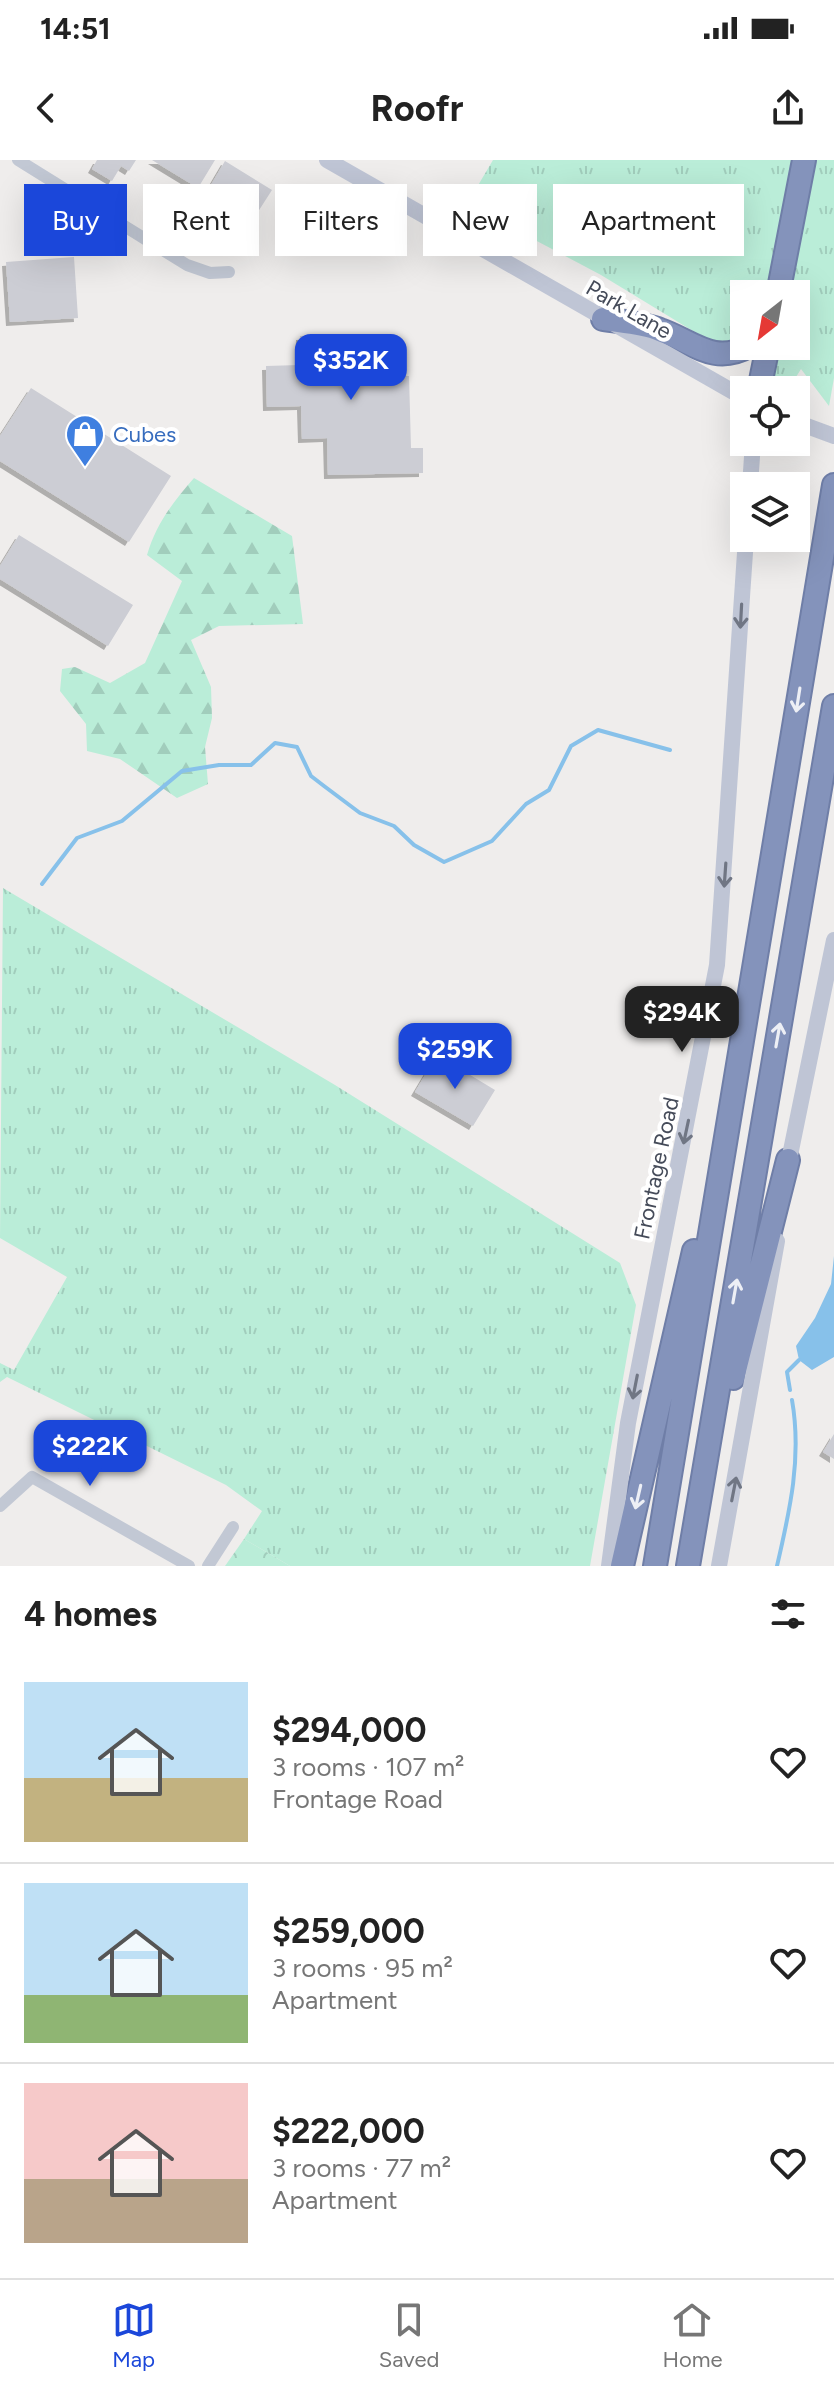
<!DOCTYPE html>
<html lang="en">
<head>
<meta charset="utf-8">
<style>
	body { margin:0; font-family:Figtree,sans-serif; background:#f2f2f2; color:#222; height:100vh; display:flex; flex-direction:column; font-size:30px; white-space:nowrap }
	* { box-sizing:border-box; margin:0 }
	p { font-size:26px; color:#767676 }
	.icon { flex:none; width:44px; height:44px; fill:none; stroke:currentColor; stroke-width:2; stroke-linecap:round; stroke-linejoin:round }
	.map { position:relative; height:1406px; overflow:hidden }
	.panel { display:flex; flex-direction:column; background:#fff; flex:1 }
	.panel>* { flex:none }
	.top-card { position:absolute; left:24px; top:24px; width:786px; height:72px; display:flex; gap:16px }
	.needle { width:52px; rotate:211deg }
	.buttons { position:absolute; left:730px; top:120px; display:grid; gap:16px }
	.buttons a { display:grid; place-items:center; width:80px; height:80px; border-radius:0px; background:#fff; box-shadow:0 8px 32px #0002; font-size:40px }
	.price { position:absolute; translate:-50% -68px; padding:0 18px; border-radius:16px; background:#1b47da; color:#fff; font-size:26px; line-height:52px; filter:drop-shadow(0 2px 4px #0008) }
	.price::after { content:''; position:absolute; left:50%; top:48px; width:24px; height:18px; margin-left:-12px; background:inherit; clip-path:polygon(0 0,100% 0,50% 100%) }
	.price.on { background:#222; color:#fff }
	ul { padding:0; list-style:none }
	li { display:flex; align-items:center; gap:24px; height:200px; padding:0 24px }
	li+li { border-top:2px solid #e0e0e0 }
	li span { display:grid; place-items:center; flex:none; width:224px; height:160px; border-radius:0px; color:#555 }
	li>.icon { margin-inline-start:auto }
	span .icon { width:96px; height:96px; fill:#fffc; stroke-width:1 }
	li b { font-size:34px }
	h2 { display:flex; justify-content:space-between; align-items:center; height:96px; padding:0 24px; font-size:34px }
	.pill { padding:0 28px; border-radius:0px; background:#fff; box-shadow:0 8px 32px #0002; font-size:28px; line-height:72px }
	.pill.on { background:#1b47da; color:#fff }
	.status { display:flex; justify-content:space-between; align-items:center; height:56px; padding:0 40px; background:#fff; direction:ltr }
	.status svg { height:22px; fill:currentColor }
	header { display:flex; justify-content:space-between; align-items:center; height:104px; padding:0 24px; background:#fff; font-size:36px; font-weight:700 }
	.tab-bar { display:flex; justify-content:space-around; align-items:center; height:112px; border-top:2px solid #e0e0e0; background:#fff; font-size:22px; color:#767676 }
	.tab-bar a { display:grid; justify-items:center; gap:4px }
	.tab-bar .on { color:#1b47da }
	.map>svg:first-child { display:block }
	.grass { fill:url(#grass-tufts) }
	.forest { fill:url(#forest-firs) }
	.park { fill:url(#park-crowns) }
	.water { fill:#87c1ea }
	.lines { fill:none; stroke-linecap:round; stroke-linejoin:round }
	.stream { stroke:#87c1ea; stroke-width:4 }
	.building { fill:#cccdd4; filter:url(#shadow) }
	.motorway-casing { stroke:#6f7ea7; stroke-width:26 }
	.minor { stroke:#c2c8d4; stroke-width:12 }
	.secondary { stroke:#bfc5d5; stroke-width:16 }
	.motorway { stroke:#8493bb; stroke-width:22 }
	.oneway { stroke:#707684 }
	.oneway2 { stroke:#edeff5 }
	.labels { text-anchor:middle; stroke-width:8; stroke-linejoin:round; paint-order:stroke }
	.street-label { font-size:22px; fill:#454b59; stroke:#fff }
	.shop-label { font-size:22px; fill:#366cbe; stroke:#fff; text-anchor:start }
</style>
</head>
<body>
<div class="status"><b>14:51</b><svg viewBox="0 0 49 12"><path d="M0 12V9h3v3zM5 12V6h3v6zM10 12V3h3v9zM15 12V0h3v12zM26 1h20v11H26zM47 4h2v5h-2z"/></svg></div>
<header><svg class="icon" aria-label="back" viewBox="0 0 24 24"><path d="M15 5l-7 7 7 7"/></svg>Roofr<svg class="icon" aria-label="share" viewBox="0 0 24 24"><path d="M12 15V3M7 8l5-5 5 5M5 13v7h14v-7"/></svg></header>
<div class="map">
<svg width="834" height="1406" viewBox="0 0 834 1406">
	<defs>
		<pattern id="grass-tufts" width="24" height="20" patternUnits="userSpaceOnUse" patternTransform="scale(2)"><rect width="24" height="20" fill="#baedd8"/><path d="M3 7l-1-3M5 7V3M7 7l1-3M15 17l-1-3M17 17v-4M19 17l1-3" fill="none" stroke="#a1cdbc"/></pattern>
		<pattern id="forest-firs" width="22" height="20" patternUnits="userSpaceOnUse" patternTransform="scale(2)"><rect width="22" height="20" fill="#baedd8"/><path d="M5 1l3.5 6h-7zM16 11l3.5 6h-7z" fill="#a1cdbc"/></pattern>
		<pattern id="park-crowns" width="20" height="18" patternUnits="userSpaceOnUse" patternTransform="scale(2)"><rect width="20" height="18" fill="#baedd8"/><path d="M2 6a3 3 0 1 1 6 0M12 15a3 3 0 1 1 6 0" fill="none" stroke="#a1cdbc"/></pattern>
		<filter id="shadow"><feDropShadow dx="-4" dy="4" stdDeviation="0" flood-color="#0004"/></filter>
	</defs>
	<rect width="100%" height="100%" fill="#efedec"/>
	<path class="grass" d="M493,0h305l-31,134h-23v43l-18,7 -20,-5 -105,-64 -134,-71z
		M816,0h18v218l-5,28 -28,-37 -13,21 -14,-3 -2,-5 7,-36h17v-52h-8z
		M3,728l332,197 285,178 16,42 -46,261h-300l-46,-27 18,-28 -36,-26 -219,-108 -7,5v-19l14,7 53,-93 -67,-39z"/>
	<path class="forest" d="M194,318l98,58 11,88 -84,2 -28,14 20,47 1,31 -7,29 3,37 -31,14 -57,-39 -33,-8 -1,-27 -26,-33 2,-22 13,-2 35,16 35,-20 37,-82 -35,-26c9,-31 26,-53 47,-77z"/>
	<path class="park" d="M244,1379l46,27h-65z"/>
	<path class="water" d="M834,1096v101l-22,13 -13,-10 -3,-14 19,-28 16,-34z"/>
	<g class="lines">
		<path class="stream" d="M42,724l35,-46 45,-17 60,-50 37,-6h32l24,-22 22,4 14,29 13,10 36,27 34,13 20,19 30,17 48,-21 34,-37 23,-14 22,-44 27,-16 72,20
			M790,1230l-3,-18 12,-12
			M777,1406c13,-56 25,-109 15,-166"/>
	</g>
	<path class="building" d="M97,0h39l-7,11 -8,-5 -9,15 -20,-12z
		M152,0h63l-17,28z
		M225,1l47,29 -18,28 -46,-28z
		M74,97l4,61 -68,4 -4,-60z
		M386,174v6h12v11h6l1,25h4l2,72h12v25l-95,2 -1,-37 -25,1 -1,-33 -34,1 -1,-41 33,-1 1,-29z
		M31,228l140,88 -42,66 -129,-81v-25z
		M19,375l114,70 -25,41 -108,-67v-13z
		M437,895l58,35 -22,36 -58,-34z
		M834,1274v25l-11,-7z"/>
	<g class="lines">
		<defs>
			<path id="motorway" d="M778,134l26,-134
				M603,159c18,3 40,4 57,11 32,11 53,36 89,16
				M759,230l9,-44
				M733,1218l55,-218
				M622,1406l72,-315
				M655,1406l179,-1081
				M688,1406l146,-860"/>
		</defs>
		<use href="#motorway" class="motorway-casing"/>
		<path class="minor" d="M18,0l169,105 23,8 19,-1
			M0,1346l32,-29 157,89
			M208,1406l25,-39"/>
		<path class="secondary" d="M327,0l417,238
			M796,262l38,14
			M750,326l3,-44
			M787,1010l47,-230
			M609,1406l19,-143 89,-458 29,-427
			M719,1406l58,-325"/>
		<use href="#motorway" class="motorway"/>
	</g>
	<defs><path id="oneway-shaft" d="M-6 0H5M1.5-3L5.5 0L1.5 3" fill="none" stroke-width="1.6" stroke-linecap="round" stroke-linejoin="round" transform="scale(2)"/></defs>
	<g class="oneway">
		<use href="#oneway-shaft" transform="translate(741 456) rotate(93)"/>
		<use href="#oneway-shaft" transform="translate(725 715) rotate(94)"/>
		<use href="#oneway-shaft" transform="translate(686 972) rotate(102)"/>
		<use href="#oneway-shaft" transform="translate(635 1227) rotate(101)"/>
		<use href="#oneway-shaft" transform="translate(734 1329) rotate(-79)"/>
	</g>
	<g class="oneway2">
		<use href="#oneway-shaft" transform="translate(798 540) rotate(99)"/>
		<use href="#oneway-shaft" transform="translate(778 875) rotate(-80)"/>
		<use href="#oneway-shaft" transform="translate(735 1131) rotate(-80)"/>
		<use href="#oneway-shaft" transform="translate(638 1337) rotate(103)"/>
	</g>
	<defs>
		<symbol id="shop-pin" viewBox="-11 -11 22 30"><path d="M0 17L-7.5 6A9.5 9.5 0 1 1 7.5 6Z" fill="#3f7fe0" stroke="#fff"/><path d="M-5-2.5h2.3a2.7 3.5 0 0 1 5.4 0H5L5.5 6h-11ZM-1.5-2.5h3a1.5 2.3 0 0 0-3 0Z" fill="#fff"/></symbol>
	</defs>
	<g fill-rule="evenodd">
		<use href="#shop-pin" x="63" y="252" width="44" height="60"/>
	</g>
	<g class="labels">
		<g class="street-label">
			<text transform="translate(629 149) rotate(30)" y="8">Park Lane</text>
			<text transform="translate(656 1008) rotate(-78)" y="8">Frontage Road</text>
		</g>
		<g class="shop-label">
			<text x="113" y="282">Cubes</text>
		</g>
	</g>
</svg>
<div class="buttons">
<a><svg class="needle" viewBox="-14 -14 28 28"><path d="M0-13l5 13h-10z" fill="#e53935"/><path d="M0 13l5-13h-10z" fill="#767676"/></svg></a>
<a><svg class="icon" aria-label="locate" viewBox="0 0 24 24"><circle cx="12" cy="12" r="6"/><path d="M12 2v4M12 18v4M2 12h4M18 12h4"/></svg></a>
<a><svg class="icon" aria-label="layers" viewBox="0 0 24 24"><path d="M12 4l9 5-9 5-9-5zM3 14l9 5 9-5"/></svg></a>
</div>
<b class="price" style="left:351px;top:242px">$352K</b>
<b class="price on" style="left:682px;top:894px">$294K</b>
<b class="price" style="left:455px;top:931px">$259K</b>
<b class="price" style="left:90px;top:1328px">$222K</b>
<div class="top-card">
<a class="pill on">Buy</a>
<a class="pill">Rent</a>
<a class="pill">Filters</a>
<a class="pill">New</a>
<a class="pill">Apartment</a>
</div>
</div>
<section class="panel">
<h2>4 homes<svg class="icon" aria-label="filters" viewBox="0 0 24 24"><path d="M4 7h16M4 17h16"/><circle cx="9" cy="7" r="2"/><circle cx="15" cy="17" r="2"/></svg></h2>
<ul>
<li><span style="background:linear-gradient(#bfe0f5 60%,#c2b280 0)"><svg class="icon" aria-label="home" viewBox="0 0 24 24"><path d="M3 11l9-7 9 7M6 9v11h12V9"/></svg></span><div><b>$294,000</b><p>3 rooms · 107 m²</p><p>Frontage Road</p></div><svg class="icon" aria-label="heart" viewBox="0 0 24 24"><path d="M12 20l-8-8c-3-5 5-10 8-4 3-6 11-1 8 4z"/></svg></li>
<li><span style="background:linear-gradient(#bfe0f5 70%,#8fb573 0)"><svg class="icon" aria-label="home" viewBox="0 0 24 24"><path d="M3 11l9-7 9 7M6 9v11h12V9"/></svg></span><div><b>$259,000</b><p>3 rooms · 95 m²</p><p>Apartment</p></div><svg class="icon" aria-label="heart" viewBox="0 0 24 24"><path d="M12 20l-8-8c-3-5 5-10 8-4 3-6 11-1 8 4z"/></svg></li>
<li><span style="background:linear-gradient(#f6c9c9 60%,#b9a48a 0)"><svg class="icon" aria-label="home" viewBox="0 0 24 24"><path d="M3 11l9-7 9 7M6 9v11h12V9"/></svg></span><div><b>$222,000</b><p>3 rooms · 77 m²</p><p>Apartment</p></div><svg class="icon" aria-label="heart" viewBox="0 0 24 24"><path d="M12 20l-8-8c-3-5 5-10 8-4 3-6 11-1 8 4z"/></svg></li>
</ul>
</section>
<nav class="tab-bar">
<a class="on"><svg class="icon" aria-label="map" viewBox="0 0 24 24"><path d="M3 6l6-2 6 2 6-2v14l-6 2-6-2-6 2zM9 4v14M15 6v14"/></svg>Map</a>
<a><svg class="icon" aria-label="saved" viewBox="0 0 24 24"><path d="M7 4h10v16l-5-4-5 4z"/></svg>Saved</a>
<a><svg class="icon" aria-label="home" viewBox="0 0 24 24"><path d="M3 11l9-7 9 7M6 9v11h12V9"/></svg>Home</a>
</nav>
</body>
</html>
